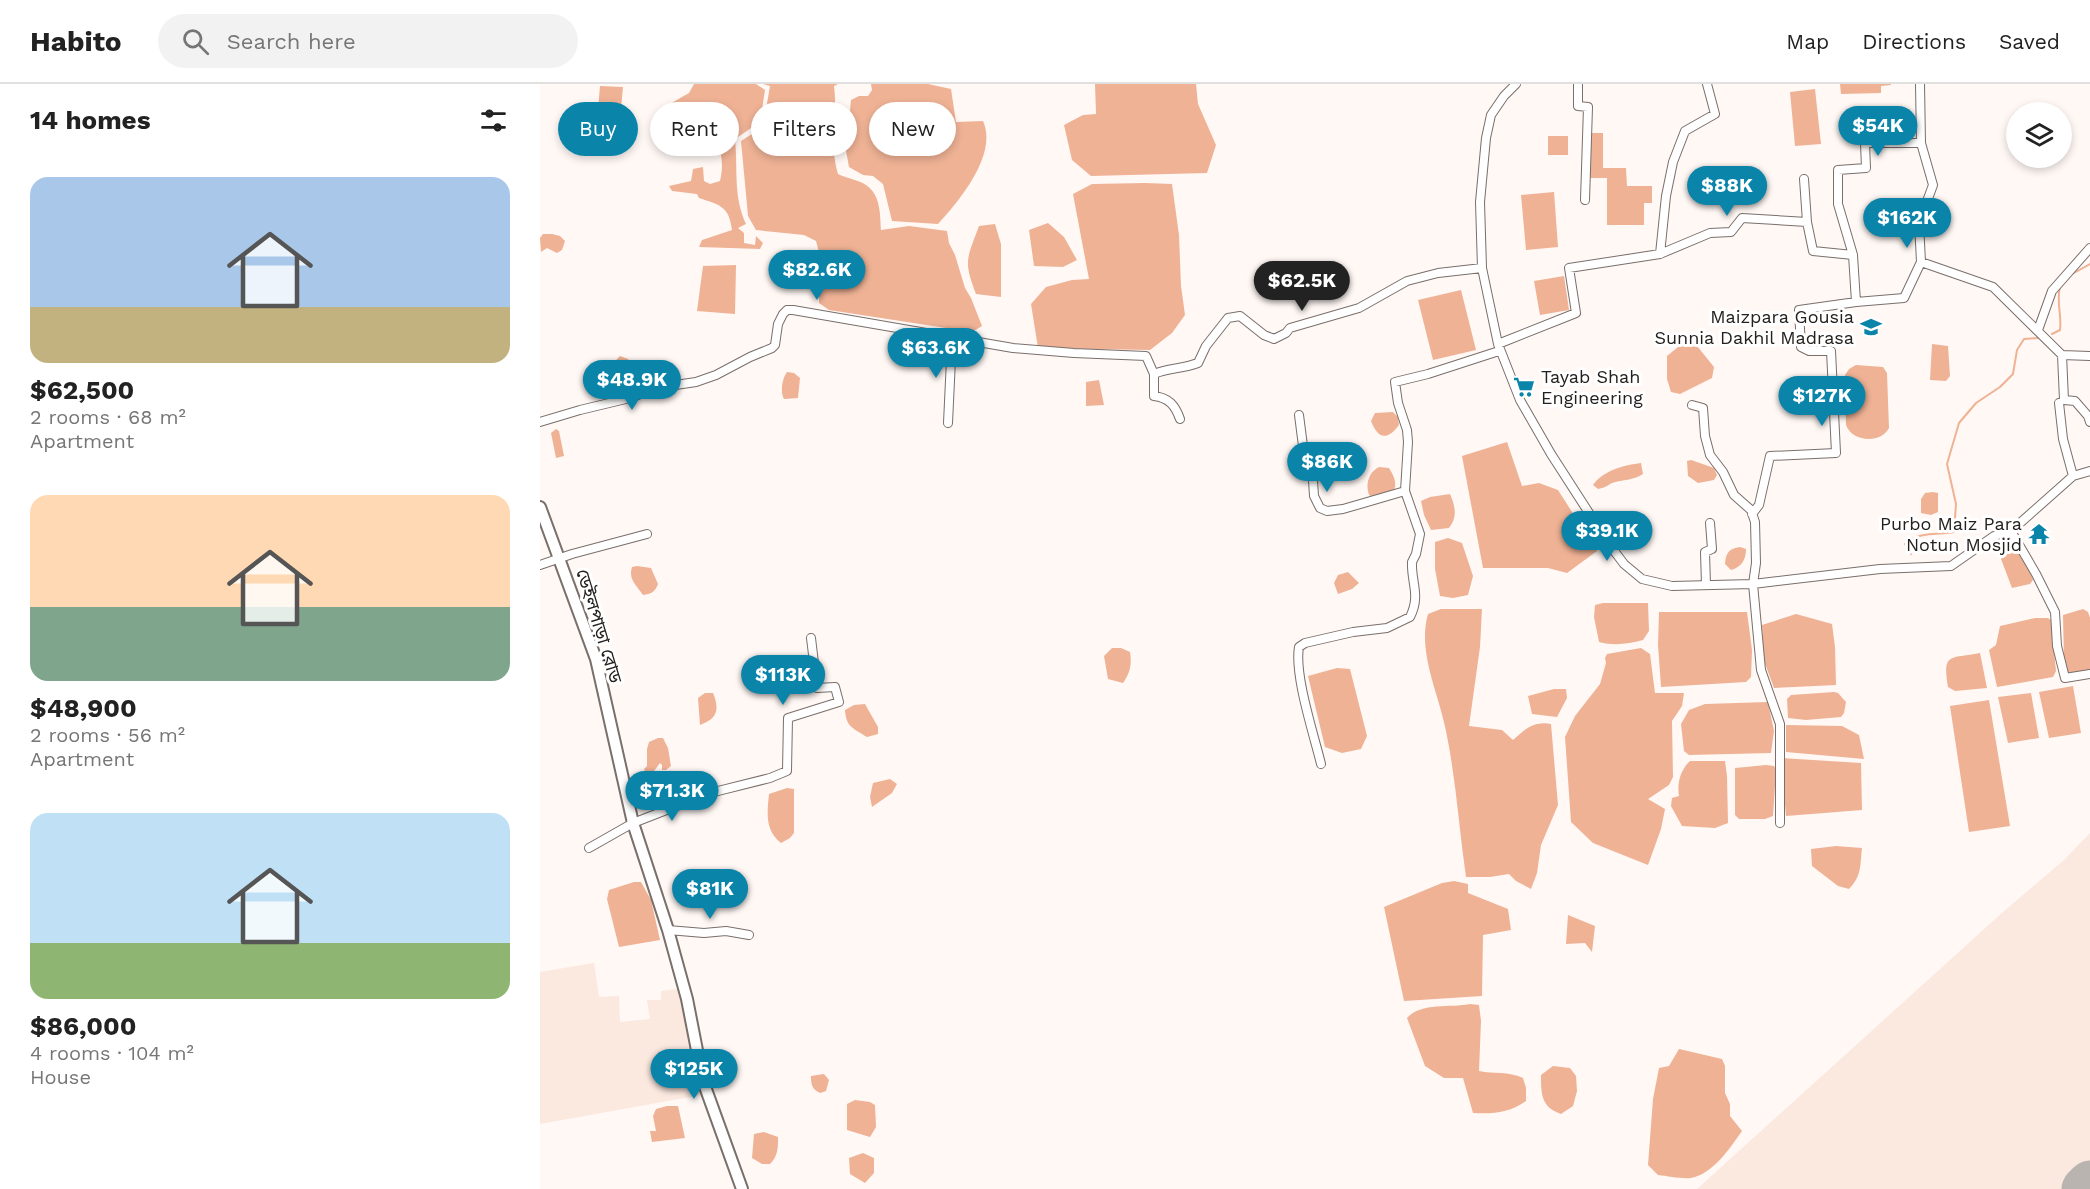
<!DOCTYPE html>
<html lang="en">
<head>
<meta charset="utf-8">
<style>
	body { margin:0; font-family:"Work Sans","Noto Sans Bengali",sans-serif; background:#f2f2f2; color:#222; height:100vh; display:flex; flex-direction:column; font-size:22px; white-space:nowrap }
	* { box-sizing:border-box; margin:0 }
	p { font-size:20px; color:#767676 }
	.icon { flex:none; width:33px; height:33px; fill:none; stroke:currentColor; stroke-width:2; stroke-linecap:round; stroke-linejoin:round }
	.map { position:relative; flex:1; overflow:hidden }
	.drawer { display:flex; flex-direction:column; background:#fff; width:540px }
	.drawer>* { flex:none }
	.guide { position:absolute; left:18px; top:18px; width:570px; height:54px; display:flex; gap:12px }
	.tools { position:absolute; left:1466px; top:18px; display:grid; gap:12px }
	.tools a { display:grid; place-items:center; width:66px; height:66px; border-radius:50%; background:#fff; box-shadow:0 3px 9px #0003; font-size:30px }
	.price { position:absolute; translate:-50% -51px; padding:0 14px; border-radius:21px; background:#0b84a9; color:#fff; font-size:20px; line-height:39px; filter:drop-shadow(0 2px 3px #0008) }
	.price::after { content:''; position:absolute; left:50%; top:36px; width:18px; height:14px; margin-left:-9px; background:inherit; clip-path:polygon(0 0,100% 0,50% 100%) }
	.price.current { background:#222; color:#fff }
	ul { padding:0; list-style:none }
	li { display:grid; align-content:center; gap:12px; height:318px; padding:0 30px }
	li span { display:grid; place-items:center; height:186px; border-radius:18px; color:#555 }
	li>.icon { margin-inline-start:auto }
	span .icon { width:108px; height:108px; fill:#fffc; stroke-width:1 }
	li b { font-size:26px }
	h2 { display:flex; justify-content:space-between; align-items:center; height:72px; padding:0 30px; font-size:26px }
	.pill { padding:0 21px; border-radius:27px; background:#fff; box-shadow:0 3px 9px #0003; font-size:21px; line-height:54px }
	.pill.current { background:#0b84a9; color:#fff }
	header { display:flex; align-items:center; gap:36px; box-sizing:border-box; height:84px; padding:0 30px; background:#fff; border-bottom:2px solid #e0e0e0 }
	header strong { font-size:28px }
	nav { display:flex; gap:33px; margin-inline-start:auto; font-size:21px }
	.search { width:420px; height:54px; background:#f2f2f2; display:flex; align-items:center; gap:15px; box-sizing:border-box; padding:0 21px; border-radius:33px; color:#767676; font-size:22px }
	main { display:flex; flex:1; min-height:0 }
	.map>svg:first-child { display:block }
	.built { fill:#fbe8df }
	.water { fill:#efb295 }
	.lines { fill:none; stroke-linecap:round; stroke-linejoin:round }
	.stream { stroke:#efb295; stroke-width:2 }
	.runway { stroke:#bab4b1; stroke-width:45 }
	.street-casing { stroke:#796f6b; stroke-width:10 }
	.secondary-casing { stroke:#796f6b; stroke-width:14 }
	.street { stroke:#fff; stroke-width:8 }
	.secondary { stroke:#fff; stroke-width:10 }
	.labels { text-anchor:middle; stroke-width:6; stroke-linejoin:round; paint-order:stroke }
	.poi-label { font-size:18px; fill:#24201e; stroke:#fff; text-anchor:end }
	.street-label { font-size:18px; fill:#24201e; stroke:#fff }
</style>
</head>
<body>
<header>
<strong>Habito</strong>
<div class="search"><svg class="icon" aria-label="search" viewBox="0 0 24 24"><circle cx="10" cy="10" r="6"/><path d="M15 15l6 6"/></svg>Search here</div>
<nav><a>Map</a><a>Directions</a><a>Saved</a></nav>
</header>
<main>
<section class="drawer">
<h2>14 homes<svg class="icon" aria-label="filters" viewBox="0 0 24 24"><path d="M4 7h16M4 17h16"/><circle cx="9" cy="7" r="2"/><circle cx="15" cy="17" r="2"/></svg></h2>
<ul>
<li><span style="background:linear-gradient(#a9c7e8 70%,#c2b280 0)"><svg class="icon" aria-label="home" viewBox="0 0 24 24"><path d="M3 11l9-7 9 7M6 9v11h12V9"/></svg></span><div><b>$62,500</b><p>2 rooms · 68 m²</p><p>Apartment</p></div></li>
<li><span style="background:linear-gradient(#ffd9b3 60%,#7fa58c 0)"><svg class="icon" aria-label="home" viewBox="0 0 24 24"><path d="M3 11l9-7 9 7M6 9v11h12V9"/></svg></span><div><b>$48,900</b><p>2 rooms · 56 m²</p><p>Apartment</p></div></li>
<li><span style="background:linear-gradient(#bfe0f5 70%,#8fb573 0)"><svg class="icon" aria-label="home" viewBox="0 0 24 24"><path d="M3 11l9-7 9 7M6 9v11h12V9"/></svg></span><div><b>$86,000</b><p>4 rooms · 104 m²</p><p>House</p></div></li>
</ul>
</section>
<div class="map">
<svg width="1550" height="1105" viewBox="0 0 1550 1105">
	<rect width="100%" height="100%" fill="#fff8f5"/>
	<path class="built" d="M1550,749v356h-393l306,-277 61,-52z
		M54,879l5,34 20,-1 1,26 30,-3 -3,-19h14v-9l18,-2 22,106 -161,29v-152z"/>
	<path class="water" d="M154,0h62l9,6 -5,32 -25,17c3,30 -2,57 11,85l-8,4 6,5v10l11,2 1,-9 7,7 -3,6 -61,-2 3,-7 30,-10c-3,-24 -12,-25 -33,-32l-2,-4 -25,-3 -3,-5 22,-5 2,-12 10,-2 1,14 6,3 10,-3c4,-17 2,-32 -8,-47l-11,-1 -12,-5 -8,8 -6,-21 -16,-3 2,-3 28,-16z
		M223,0h75l-4,2c4,29 -5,60 4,88 8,4 21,6 28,11 15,10 14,30 15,45l28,-4 38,5 2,12 6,12 10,33 6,10 11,28 -10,6 -143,-22 -10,-7 1,-47 -4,-15 -12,-6 -48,-5 -8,-14 -7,-75 22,-14 7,-41z
		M331,0h57l23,5 5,33 27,-1c15,33 -23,79 -45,103l-46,-3 -9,-37 -10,-8 -10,-1 -14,-8 -3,-16 5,-51 8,-4h9l4,-6z
		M555,0h101l2,20 18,41 -9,28 -116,3 -19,-16 -8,-35 19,-10 13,-1z
		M1300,0h51v1l-10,1v7l-40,1z
		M60,2l23,1 -2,21 -23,1z
		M1275,5l6,55 -26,2 -5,-54z
		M1050,49h13v35h23l1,18h25v17h-8v22h-37v-47h-17z
		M1008,52h20v19h-20z
		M605,99l27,1 7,51 2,51 4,29 -13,18 -22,17 -112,-2 -7,-44 15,-17 26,-7 17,-1 -16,-85 19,-10z
		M1014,108l4,55 -32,3 -5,-55z
		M508,139l16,14 13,23 -14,7 -29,-1 -5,-36z
		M455,140l6,20v53l-25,-3c-13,-34 -9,-35 3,-68z
		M3,150h9l8,2 5,5 -3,9 -5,3 -10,-5 -6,4 -1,-14z
		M196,181l-1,49 -38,-3 6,-45z
		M1024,192l5,34 -29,5 -6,-34z
		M921,206l15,60 -43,10 -15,-60z
		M1153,257l21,26 -2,11 -32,16 -9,-2 -4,-13v-23l16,-13z
		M1392,260l16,2 2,30 -4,5 -16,-1z
		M80,272l8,3 5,5v9l4,3 -4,6 -13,1 -5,-8v-14z
		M1316,281l27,2 4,6 2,55c-8,16 -37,14 -43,-3l-1,-50 4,-6z
		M247,288l7,1 6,5 -2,20 -14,1c-4,-7 -2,-20 3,-27z
		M559,296l5,25 -18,1v-24z
		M853,328l5,5 1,8c-12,16 -21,14 -28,-4l4,-8z
		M16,345l3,2 5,25 -8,2 -5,-25z
		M967,358l15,44 17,-3 19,7 39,61 -30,22 -19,-5h-65l-21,-112z
		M1151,376l23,8 3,7 -3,5 -16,3 -10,-7 -1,-15z
		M1101,379l2,11c-11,7 -19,5 -31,9 -5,3 -8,5 -14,6l-5,-4c11,-15 31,-20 48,-22z
		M839,383l10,1c5,8 8,14 5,23l-19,7 -6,-3c-4,-11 0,-23 10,-28z
		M1393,408l5,1v19l-7,3 -10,-2v-14l4,-6z
		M910,410c5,12 8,23 -1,34l-18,2 -7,-15 -3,-14 9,-4z
		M908,454l14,5 11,33 -5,19 -15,3 -13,-2 -5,-27v-27z
		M1200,463l6,2c0,10 -4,18 -15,21l-6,-6c1,-12 4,-15 15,-17z
		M1478,465l9,14 6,17 -3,4 -18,4 -11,-29 3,-4z
		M97,482l14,2 7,16c-3,8 -7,10 -15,11 -7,-10 -15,-16 -11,-28z
		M808,488l11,11 -7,6 -14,5 -4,-11 4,-8z
		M1063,519h45l1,28 -6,9c-15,4 -29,6 -44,2l-5,-25 1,-12z
		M901,525h41l-2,38 -11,79 33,4 11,10c12,-11 21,-19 38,-16l7,81 -17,40 -4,28 -6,16 -15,-8 -7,-7 -19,3h-24c-7,-48 -10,-98 -20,-146 -7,-37 -29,-79 -18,-117z
		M1543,525l5,3 2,6v52l-12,3 -10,-1 -4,-10 -1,-47z
		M1119,528h88l5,38 -1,27 -5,5 -85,5 -3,-42z
		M1256,530l36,10 3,23 1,38 -62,3 -10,-27 -2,-36z
		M1495,534h13l3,2 5,51 -3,6 -56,10 -8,-37 7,-5 4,-19z
		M572,564h9l9,4c2,13 0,21 -7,31l-15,-4 -4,-23z
		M1101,564l9,6 5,39h29l-2,13 -10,15 1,56 -4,8 -21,14 17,10 -4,20 -13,36 -55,-22 -22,-21 -6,-85 10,-21 25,-32 6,-21 -1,-5 2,-4z
		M1440,569l7,35 -32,3 -7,-4c-6,-35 2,-28 32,-34z
		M797,584l13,1 17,67 -6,13 -19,4 -17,-6 -17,-71z
		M1533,602l8,47 -32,5 -10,-46z
		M1014,605h12l1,9 -10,19 -25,-3 -4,-18z
		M1294,608l4,1 8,9 -2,11 -3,4 -35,3 -18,-2 -1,-19 4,-4z
		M165,609h8c7,17 4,26 -13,32l-2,-27z
		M1491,609l8,45 -31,5 -10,-46z
		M1449,616l21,126 -41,6 -19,-126z
		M1228,618l6,29 -3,22 -82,2 -5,-4 -3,-27 8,-14 16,-6z
		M325,620l13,23v7l-11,3c-14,-9 -21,-10 -22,-27l9,-5z
		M1246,641l56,1 17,9 5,24 -78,-7z
		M118,654h5l5,10 3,18 -5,4h-4v-5l-2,-2 -9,12 -4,1 -3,-7 3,-3v-17l2,-7z
		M1241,674l80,5 1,47 -76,6z
		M1150,677h35l2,15 1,47 -13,5 -33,-2 -11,-20 1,-8 7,-2c-2,-12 1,-26 11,-35z
		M1226,681l8,1 2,4 -3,46 -8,3h-26l-4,-4v-47z
		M350,695l7,5 -5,9 -20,14 -2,-10 3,-14z
		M247,704l7,1v44l-4,5 -9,5c-16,-13 -14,-29 -12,-49z
		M1296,762l26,2c-2,17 0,28 -13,41l-11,-3 -26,-20 -1,-17z
		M914,797l14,3v9l40,16 3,21 -28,5 -1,61 -78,5 -20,-94 58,-24z
		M94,798h7l10,18 9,40 -41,7 -12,-48 2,-9z
		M1028,831l27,11 -3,26 -7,-9 -19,1z
		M930,920l9,1 2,16 -2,50c15,3 29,0 44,7l3,10v13c-16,12 -34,13 -53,12l-10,-35h-19l-19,-12 -18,-48c14,-16 44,-10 63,-14z
		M1139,965l43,10 3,7v27l5,11v12l12,15c-12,17 -29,43 -51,47 -10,1 -23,-2 -33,-3l-10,-10 5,-66 6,-31 10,-2z
		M1013,982l17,2 6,8 1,15 -4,15 -12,8c-20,-7 -20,-20 -20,-39z
		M284,990l5,6 -3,11 -6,2c-8,-4 -9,-8 -9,-17z
		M315,1016l15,2 5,3 1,22 -6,10 -23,-7v-26z
		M127,1022h11l7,32 -33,4 -2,-11h6l-3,-15 3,-7z
		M224,1048l14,5c0,11 0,19 -8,27h-8l-10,-6 2,-24z
		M323,1069l11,5v15l-9,10 -15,-9 -1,-16z"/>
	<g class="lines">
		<path class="stream" d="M1532,190l18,-10
			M1512,250l8,-4c2,-15 -4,-29 0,-43
			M1371,470l-6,-10c15,-13 31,-9 49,-12l2,-28 -9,-40 12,-41 17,-20 24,-16 13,-13 4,-24 7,-11 14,-1"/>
		<path class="runway" d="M1544,1105l6,-6"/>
		<defs>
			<path id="street" d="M976,0l-12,12 -13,19 -5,23 -6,64 2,66 16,76 22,56 31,54 58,90 15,20 18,15 30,7 81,-2 127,-15 71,-3 43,-30 17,-5 62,-55 17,-5
				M1038,0v22l10,1 -3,93
				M1380,0l1,59 12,42 -14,38 2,39 72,25 69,68 28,1
				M1264,95l3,43
				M1120,170l6,-58 7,-34 12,-31 30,-17 -8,-30
				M1313,171l-15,-51v-34l28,-2 -1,-25h56
				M1316,218l48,-4 17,-36
				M1498,246l14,-39 38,-43
				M958,260l78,-31 -7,-45 91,-14 50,-21 21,-1 11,-14 65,4 6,29 40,4 3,47 -57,8 2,37 8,4h22l5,102 -66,3 -11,49 -7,9
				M1522,271l2,45 11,1 13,15 2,6
				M614,290c14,-6 28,-5 44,-11l8,-17 22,-28 12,-2 24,19 10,4 12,-6 4,-5 69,-20 48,-27 31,-8 44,-5
				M1519,319l4,36 10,37
				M1152,321l11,3 2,28 5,19 13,17 11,23 17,15 4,12 1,41 -3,21 8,86 19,54v99
				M759,331l4,31 9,19 2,31 6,12 7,3 16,-2 62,-18
				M0,338l40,-12 50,-12 25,-10 41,-6 20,-7 34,-18 22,-9 3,-3 3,-21 5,-10 4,-4h6l220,38 61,5 72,3 8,18v22c15,2 21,9 26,23
				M408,339l4,-85
				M1471,447l25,43 19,38 2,34 8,32 25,-4
				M0,481l32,-11 75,-20
				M1166,501l-1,-33 7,-3 -2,-26
				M781,680c-7,-29 -27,-89 -22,-117l6,-4 48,-11 34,-4 23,-11c11,-22 1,-34 2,-55l4,-8 4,-20 -15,-43 3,-49 -1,-12 -9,-27 -3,-21 33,-8 71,-23
				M49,764l44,-25 77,-30 60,-15 17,-7 1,-53 51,-16 -4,-15 -18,1 -6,-50
				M128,846l36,3 22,-2 23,4"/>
			<path id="secondary" d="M0,423l56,152 37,164 35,107 19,69 16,82 39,108"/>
		</defs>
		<use href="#street" class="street-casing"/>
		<use href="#secondary" class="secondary-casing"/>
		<use href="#street" class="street"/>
		<use href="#secondary" class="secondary"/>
	</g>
	<defs>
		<symbol id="school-bare" viewBox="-9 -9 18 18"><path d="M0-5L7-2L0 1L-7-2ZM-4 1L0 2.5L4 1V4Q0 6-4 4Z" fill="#0b84a9" stroke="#fff" stroke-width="2.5" paint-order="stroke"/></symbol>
		<symbol id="supermarket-bare" viewBox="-9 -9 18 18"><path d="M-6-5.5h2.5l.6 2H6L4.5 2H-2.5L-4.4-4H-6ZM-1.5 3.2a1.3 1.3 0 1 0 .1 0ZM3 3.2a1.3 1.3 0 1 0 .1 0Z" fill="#0b84a9" stroke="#fff" stroke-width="2.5" paint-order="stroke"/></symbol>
		<symbol id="temple-bare" viewBox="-9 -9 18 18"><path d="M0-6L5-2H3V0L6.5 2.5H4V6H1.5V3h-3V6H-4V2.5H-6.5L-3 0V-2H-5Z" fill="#0b84a9" stroke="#fff" stroke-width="2.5" paint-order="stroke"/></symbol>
	</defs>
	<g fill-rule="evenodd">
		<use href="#school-bare" x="1316" y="228" width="30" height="30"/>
		<use href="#supermarket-bare" x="969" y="288" width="30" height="30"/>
		<use href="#temple-bare" x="1484" y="435" width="30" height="30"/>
	</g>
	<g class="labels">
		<g class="poi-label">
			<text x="1314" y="239">Maizpara Gousia<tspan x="1314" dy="21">Sunnia Dakhil Madrasa</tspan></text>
			<text x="1001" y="299" text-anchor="start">Tayab Shah<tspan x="1001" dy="21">Engineering</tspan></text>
			<text x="1482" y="446">Purbo Maiz Para<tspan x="1482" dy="21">Notun Mosjid</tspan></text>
		</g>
		<g class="street-label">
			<text transform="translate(59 542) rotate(73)" y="6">ডেইলপাড়া রোড</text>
		</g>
	</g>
</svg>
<div class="tools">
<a><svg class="icon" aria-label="layers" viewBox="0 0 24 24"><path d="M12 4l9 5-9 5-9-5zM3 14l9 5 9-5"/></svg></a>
</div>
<b class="price" style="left:1338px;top:73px">$54K</b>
<b class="price" style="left:1187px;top:133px">$88K</b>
<b class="price" style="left:1367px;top:165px">$162K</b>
<b class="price" style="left:277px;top:217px">$82.6K</b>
<b class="price current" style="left:762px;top:228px">$62.5K</b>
<b class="price" style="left:396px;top:295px">$63.6K</b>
<b class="price" style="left:92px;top:327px">$48.9K</b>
<b class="price" style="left:1282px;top:343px">$127K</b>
<b class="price" style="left:787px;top:409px">$86K</b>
<b class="price" style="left:1067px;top:478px">$39.1K</b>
<b class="price" style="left:243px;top:622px">$113K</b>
<b class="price" style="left:132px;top:738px">$71.3K</b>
<b class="price" style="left:170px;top:836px">$81K</b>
<b class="price" style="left:154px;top:1016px">$125K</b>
<div class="guide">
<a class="pill current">Buy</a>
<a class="pill">Rent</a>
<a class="pill">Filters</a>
<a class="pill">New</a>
</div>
</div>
</main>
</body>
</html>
